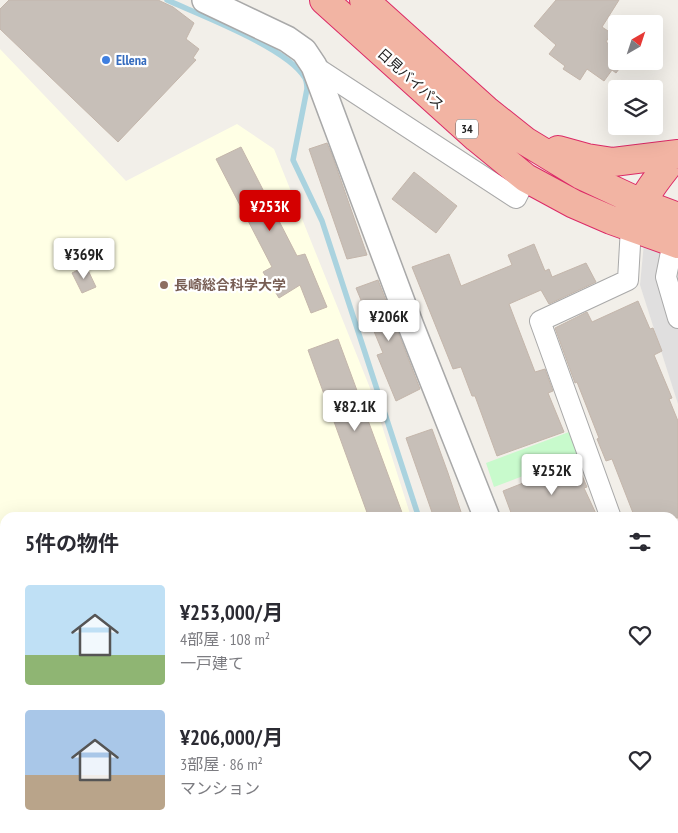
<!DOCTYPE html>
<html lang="ja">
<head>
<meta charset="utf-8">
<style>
	body { margin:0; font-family:"PT Sans Narrow","Noto Sans JP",sans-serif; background:#f7f7f7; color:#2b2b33; height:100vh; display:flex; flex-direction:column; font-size:19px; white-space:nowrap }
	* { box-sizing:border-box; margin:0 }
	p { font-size:16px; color:#7c7c81 }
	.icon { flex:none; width:28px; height:28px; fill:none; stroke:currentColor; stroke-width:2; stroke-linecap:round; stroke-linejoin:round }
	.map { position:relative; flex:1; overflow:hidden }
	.panel { position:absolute; left:0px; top:512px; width:679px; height:321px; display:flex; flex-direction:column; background:#fff; border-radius:15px 15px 0 0; box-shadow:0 5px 20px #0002 }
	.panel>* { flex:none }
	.needle { width:32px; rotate:39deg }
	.controls { position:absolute; left:608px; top:15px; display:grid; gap:10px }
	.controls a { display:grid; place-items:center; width:55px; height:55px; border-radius:5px; background:#fff; box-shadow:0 5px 20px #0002; font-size:25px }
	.price { position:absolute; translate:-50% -42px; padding:0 11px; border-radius:5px; background:#fff; color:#222; font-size:16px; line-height:32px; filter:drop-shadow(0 1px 2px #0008) }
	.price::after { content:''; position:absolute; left:50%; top:30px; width:15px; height:11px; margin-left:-8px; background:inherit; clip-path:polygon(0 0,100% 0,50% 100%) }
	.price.active { background:#d40000; color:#fff }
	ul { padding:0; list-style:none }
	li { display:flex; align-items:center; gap:15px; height:125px; padding:0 25px }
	li span { display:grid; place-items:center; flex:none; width:140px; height:100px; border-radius:5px; color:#555 }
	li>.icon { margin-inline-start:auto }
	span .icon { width:60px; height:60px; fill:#fffc; stroke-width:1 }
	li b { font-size:21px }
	h2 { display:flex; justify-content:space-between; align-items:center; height:60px; padding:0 25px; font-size:21px }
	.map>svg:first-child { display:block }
	.residential { fill:#e0dfdf }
	.education { fill:#ffffe5 }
	.forest { fill:#add19e }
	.park { fill:#c8facc }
	.water { fill:#aad3df }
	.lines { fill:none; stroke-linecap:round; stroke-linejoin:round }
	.stream { stroke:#aad3df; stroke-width:5.5 }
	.river { stroke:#aad3df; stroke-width:34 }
	.building { fill:#c7bfb8; stroke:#c4b6ab }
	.minor-casing { stroke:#a9a9a9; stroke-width:22 }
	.tertiary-casing { stroke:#a9a9a9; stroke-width:28 }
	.trunk-casing { stroke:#dc2a67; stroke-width:30 }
	.path { stroke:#fa8072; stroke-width:3; stroke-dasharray:2.5 2.5; stroke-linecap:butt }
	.minor { stroke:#fff; stroke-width:20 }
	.tertiary { stroke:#fff; stroke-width:25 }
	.trunk { stroke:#f2b4a3; stroke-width:28 }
	.shop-dot { fill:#3f7fe0; stroke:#fff; stroke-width:2 }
	.education-dot { fill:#8d6e63; stroke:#fff; stroke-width:2 }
	.labels { text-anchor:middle; stroke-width:4.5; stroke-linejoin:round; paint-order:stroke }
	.shield { fill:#fff; stroke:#646464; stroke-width:1 }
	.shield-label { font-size:12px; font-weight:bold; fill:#222 }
	.shop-label { font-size:14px; font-weight:bold; fill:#366cbe; stroke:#fff; text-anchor:start }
	.street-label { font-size:14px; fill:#222; stroke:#fff }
	.education-label { font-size:14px; font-weight:bold; fill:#785e54; stroke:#fff; text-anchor:start }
</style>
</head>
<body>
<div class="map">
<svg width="678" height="833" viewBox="0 0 678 833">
	<rect width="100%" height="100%" fill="#f2efe9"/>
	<path class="residential" d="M644,243l34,11v150l-38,-119z"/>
	<path class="education" d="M0,49l126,132 111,-57 37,25 96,239 41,129 -406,1v157l-5,-4z"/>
	<path class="forest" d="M0,672l5,4v98l-5,-4z"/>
	<path class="park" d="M569,432l9,23 -84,32 -8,-24z"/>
	<path class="water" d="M674,658h4v175h-149l-3,-4h148z
		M329,829h181l-17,4h-168z"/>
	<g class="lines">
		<path class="stream" d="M167,0c33,15 121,48 138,78 2,4 2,7 2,11l-14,71 29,61 97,297"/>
		<path class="river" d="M0,809l5,4
			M23,829l4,4"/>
	</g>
	<path class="building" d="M9,0h149l15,7 21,16 -8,16 13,10 -6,9 3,2 -78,82 -118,-113v-20z
		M556,0h63l-17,27 9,6 -5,9 10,7v12h9l-9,12 -4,-3 -8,11 -17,-12 -7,11 -17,-11 2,-3 -16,-12 7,-9 -22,-19z
		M327,143l5,12 35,100 -20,4 -38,-110z
		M241,147l56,109 8,-2 22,53 -16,6 -11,-28 -21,13 -16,-26 9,-5 -56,-108z
		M414,172l43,34 -21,27 -44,-34z
		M534,244l11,27 4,-2 3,8 34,-14 10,19 -47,22 -8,-14 -32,14 26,68 10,-3 8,22 -5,2 16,39 -67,24 -22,-60h-3l-11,-29 -8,2 -41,-102 37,-13 12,32 51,-21 -4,-10z
		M86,266l10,21 -14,6 -10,-20z
		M378,280l42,109 -24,12 -19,-46 6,-2 -27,-65z
		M638,301l12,28 3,-1 9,23 -8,4 18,43 -3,1 9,22v97h-43l-23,-59 -6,2 -9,-22 2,-1 -22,-56 -2,1 -20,-55 32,-16 5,10z
		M338,339l66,179h-35l-61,-168z
		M432,429l16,44 15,45h-29l-28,-80z
		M576,462l11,25 -3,1 14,30h-85l-10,-27z"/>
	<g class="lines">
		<defs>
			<path id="minor" d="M314,66l202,132 10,-20
				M673,242l-7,35 12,41
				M611,518l-71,-197 88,-41 3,-53"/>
			<path id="tertiary" d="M205,0l82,39 17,12 10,15 97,260 76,192
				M674,615h4"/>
			<path id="trunk" d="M324,0l153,138 49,40 48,26 37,16 67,24
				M364,0l122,110 39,31 56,34 60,28 37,14
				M558,150l29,8 26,4 65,-8
				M633,220c11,-25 26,-44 43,-65"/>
		</defs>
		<use href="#minor" class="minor-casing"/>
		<use href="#tertiary" class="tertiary-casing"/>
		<use href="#trunk" class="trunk-casing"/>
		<path class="path" d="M0,692l5,4
			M241,829l4,4
			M208,833v-4
			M265,833l5,-4"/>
		<use href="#minor" class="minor"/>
		<use href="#tertiary" class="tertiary"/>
		<use href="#trunk" class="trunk"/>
	</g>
	<circle class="shop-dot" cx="106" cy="60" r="5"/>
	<circle class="education-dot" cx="164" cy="285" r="5"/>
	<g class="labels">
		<rect class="shield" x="456" y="119.5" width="22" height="19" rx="4"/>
		<g class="shield-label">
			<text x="467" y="133">34</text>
		</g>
		<g class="shop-label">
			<text x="116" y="65">Ellena</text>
		</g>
		<g class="street-label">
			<text transform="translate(411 79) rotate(42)" y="5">日見バイパス</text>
		</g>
		<g class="education-label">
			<text x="174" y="290">長崎総合科学大学</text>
		</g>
	</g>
</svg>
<div class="controls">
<a><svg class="needle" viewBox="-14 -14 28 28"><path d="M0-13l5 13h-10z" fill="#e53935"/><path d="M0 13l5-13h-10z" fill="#7c7c81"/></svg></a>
<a><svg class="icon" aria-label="layers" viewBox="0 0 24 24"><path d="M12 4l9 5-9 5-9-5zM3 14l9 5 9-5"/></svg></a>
</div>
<b class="price active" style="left:270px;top:232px">¥253K</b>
<b class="price" style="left:84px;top:280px">¥369K</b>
<b class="price" style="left:389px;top:342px">¥206K</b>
<b class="price" style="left:355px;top:432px">¥82.1K</b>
<b class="price" style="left:552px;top:496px">¥252K</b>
<section class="panel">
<h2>5件の物件<svg class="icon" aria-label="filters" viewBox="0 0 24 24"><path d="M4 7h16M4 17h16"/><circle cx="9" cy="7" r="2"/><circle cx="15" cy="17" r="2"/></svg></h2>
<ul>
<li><span style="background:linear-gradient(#bfe0f5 70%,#8fb573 0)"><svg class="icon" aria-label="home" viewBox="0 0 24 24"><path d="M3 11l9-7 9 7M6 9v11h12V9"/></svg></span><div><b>¥253,000/月</b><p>4部屋 · 108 m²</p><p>一戸建て</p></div><svg class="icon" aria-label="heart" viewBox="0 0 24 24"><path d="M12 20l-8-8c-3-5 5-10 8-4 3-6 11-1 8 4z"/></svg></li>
<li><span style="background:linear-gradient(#a9c7e8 65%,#b9a48a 0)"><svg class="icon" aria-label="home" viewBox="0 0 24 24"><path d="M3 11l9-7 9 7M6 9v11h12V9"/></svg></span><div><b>¥206,000/月</b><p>3部屋 · 86 m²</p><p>マンション</p></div><svg class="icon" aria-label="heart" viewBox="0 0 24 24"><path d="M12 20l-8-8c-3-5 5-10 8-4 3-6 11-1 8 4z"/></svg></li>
</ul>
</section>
</div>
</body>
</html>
